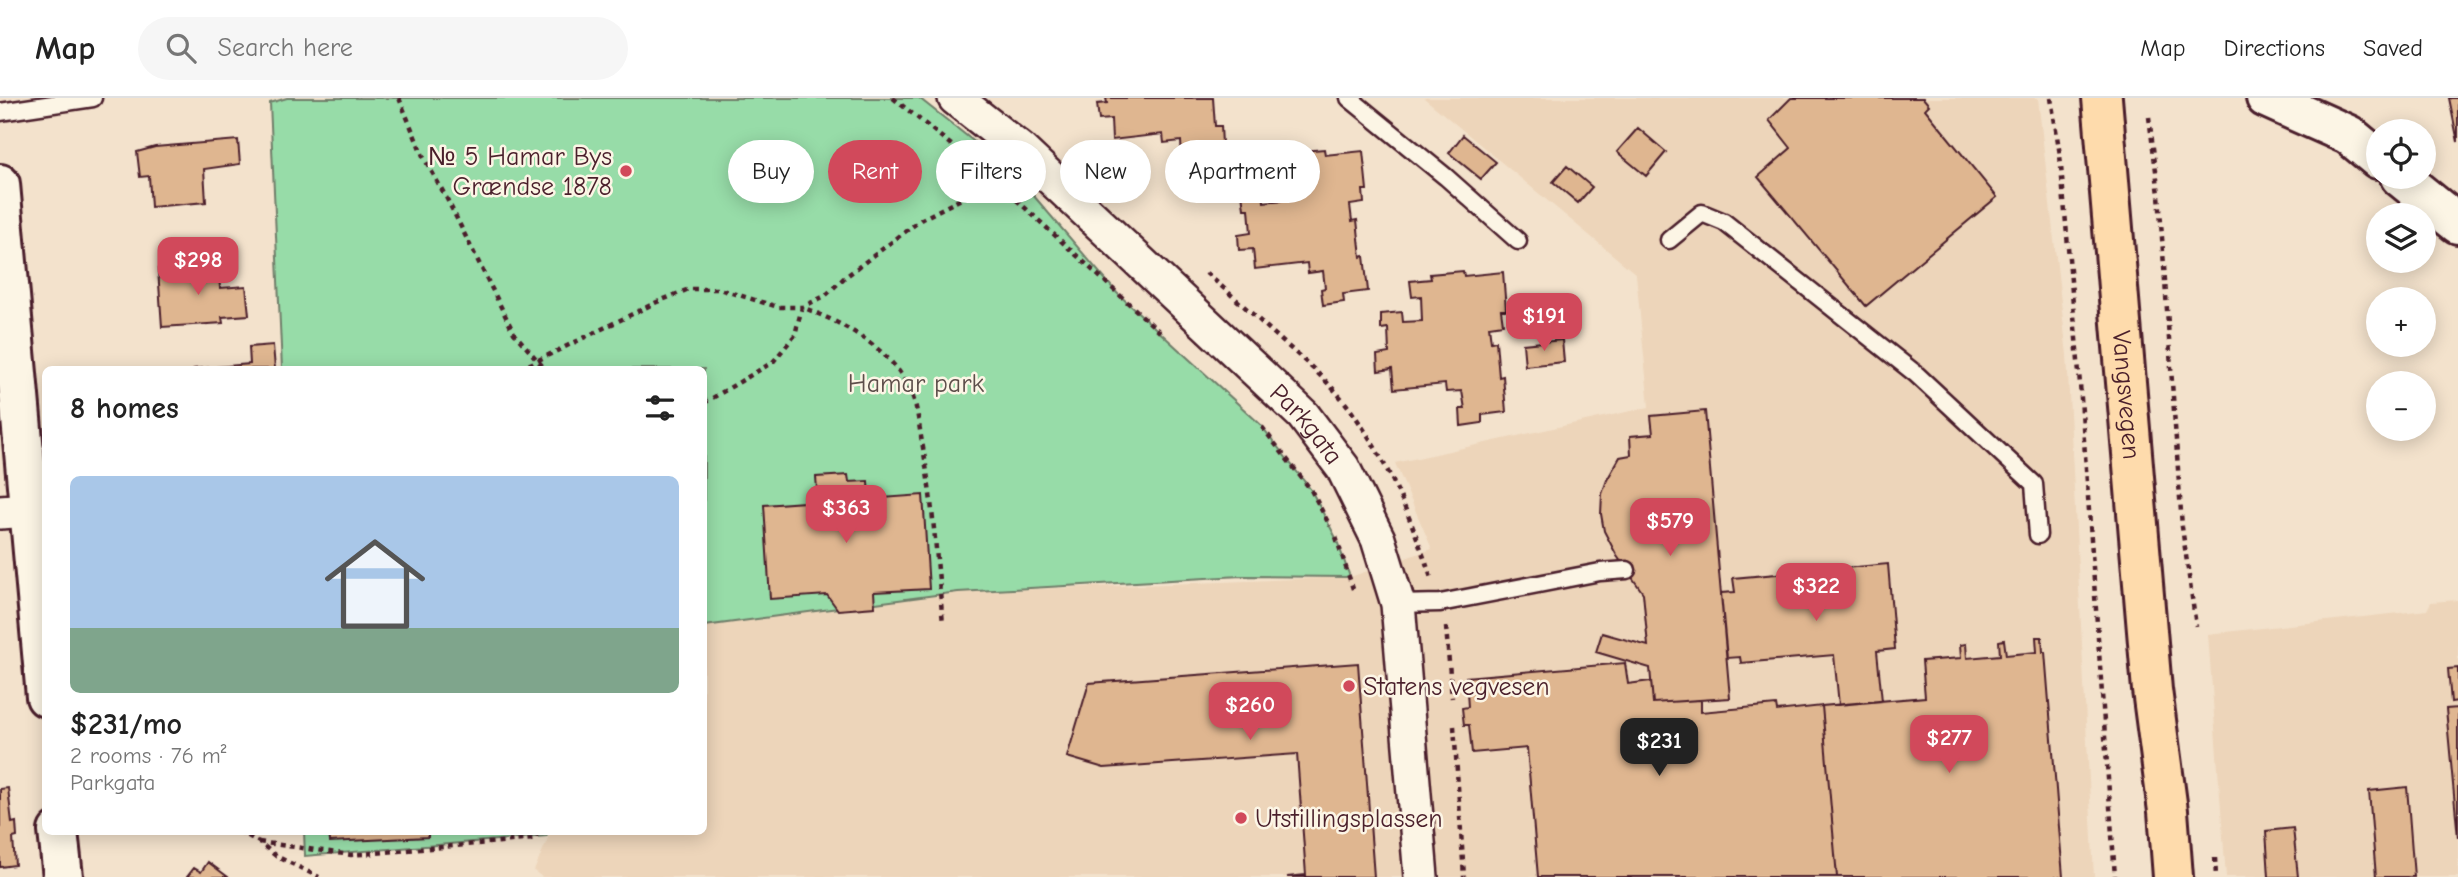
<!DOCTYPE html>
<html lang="en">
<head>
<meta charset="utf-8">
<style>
	body { margin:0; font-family:"Comic Neue",sans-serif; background:#f6f6f6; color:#222; height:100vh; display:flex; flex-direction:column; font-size:26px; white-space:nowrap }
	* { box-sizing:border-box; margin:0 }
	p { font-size:23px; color:#767676 }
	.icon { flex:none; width:38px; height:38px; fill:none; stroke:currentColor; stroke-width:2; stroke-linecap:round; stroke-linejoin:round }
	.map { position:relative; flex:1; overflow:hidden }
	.drawer { position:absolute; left:42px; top:268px; width:665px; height:469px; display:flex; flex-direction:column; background:#fff; border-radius:10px; box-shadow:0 4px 18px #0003 }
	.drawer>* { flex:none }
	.hud { position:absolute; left:728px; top:42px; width:665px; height:63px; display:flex; gap:14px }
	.controls { position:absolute; left:2366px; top:21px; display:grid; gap:14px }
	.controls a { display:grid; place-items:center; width:70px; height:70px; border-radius:50%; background:#fff; box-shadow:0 4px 18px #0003; font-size:35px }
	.price { position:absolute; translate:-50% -60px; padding:0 16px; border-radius:14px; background:#d1495b; color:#fff; font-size:23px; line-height:46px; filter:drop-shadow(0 2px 4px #0008) }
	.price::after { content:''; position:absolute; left:50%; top:42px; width:21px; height:16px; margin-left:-10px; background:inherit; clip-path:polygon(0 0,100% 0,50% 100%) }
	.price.active { background:#222; color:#fff }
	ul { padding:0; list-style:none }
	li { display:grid; align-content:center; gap:14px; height:371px; padding:0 28px }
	li span { display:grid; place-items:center; height:217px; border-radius:10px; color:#555 }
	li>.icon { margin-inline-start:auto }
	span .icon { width:126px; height:126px; fill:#fffc; stroke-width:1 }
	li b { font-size:30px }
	h2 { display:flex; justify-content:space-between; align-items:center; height:84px; padding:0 28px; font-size:30px }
	.tag { padding:0 24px; border-radius:32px; background:#fff; box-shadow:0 4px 18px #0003; font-size:24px; line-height:63px }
	.tag.active { background:#d1495b; color:#fff }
	header { display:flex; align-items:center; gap:42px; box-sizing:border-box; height:98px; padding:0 35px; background:#fff; border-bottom:2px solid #e0e0e0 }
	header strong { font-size:33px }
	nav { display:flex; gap:38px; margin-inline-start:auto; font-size:24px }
	.search { width:490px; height:63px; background:#f6f6f6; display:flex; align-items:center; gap:18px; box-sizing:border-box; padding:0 24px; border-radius:38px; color:#767676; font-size:26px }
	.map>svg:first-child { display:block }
	.built { fill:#edd5ba }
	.green { fill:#97dca8; stroke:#707e6a; stroke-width:2 }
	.building { fill:#dfb690; stroke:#4a1f2b; stroke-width:2 }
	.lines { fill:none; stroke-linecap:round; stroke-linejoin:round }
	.lane-casing { stroke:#4a1f2b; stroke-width:21 }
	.street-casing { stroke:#4a1f2b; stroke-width:38 }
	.secondary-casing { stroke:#4a1f2b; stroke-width:44 }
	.highway-casing { stroke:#4a1f2b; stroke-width:44 }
	.path { stroke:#4a1f2b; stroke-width:4.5; stroke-dasharray:5 5; stroke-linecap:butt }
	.lane { stroke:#fcf5e5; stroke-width:16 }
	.street { stroke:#fcf5e5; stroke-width:33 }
	.secondary { stroke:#fcf5e5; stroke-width:38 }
	.highway { stroke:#fedbac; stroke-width:38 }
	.poi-dot { fill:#d1495b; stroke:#fcf5e5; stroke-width:2.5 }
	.labels { text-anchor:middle; stroke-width:5; stroke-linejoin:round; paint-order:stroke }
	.poi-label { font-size:26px; fill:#4a1f2b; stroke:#fcf5e5; text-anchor:start }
	.park-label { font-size:26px; fill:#5d4e4a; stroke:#fcf5e5 }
	.street-label { font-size:26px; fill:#4a1f2b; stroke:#fcf5e5 }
</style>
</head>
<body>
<header>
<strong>Map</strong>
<div class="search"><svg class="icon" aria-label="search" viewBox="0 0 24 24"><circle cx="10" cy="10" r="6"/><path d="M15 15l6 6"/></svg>Search here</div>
<nav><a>Map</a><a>Directions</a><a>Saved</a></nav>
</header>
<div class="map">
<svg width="2458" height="779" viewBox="0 0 2458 779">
	<rect width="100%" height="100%" fill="#f3e2cc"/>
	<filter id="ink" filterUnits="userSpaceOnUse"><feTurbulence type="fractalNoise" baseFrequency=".0143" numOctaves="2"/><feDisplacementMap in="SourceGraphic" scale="14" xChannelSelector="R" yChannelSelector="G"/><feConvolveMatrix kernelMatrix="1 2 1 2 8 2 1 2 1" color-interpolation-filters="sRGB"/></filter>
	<g filter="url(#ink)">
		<path class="built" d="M1424,0h614l29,257 27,522h-1552l-8,-6 17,-40h153v-205l254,-34 392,-15 82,-28 -37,-86 254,-56 -13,-133z
			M2458,502v277h-232l-18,-243 219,-24 4,-8z"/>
		<path class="green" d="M287,0h632l87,69 21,21 90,105 143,131 51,66 25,48 14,39 -109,-1 -283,16 -254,34v-257h-422l-12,-266z
			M304,733h245l-3,5 -241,20z"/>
		<path class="building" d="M1106,0h107l2,28h6l2,36 -24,3v-8l-17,2 -1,-18 -17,2 -1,-9 -51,6 -1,-21 -12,1 -2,-16 10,-1z
			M1791,0h132l6,7 -4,4 72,88 -131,109 -108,-129 33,-29 -22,-28z
			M2449,0h9v44z
			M1638,30l28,24 -20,24 -29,-24z
			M1463,37l33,27 -15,17 -32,-26z
			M238,42l2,24 -36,5 2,33 -55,5 -2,-31 -9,1 -3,-25 18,-5z
			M1324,51l1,6 38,-4 4,39h-4l1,13 -14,2 2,16 5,-1 4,37 3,-1 4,35 -25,3 1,8 -21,3 -2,-16 4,-1 -2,-17 -15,2 -1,-10 -52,6 -2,-20 -14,1 -1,-15 13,-2 -2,-24h-5l-2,-16 21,-2 1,11 19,-2 -2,-25 -8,1 -2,-15 21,-3v-6z
			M1567,68l25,21 -14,16 -25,-21z
			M218,165l2,25 26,-2 3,29 -27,2 1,6 -61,4 -4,-58z
			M1463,173l1,5 39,-4 3,38h-5l2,14 -14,2 2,16 5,-1 3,36 4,-1 3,36 -24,3v8l-21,3 -1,-17h5l-3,-18 -16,1 -1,-8 -51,5 -2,-20 -14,2 -1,-16 12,-2 -1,-25 -7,1v-15l21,-2 1,10 19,-1 -1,-25 -9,1 -2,-16 21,-2 -1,-5z
			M1562,242l2,22 -39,4 -2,-22z
			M273,247l2,24h-82l57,-5 -1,-17z
			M1705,313l25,287 -77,5 -3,-35 -54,-16 6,-19 46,13 -5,-53 -26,-37 -13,-25 -3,-17 1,-20 5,-14 13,-23 11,-2 -1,-19 23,-2 -2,-18z
			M848,377l1,7 19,-1 1,18 54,-4 6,94 -55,3 1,15 -37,3 -11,-15 -57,4 -6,-94 54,-4 -2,-24z
			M1888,466l7,85 -18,2 5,50 -43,4 -5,-50 -93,8 -1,-6 -13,1 -6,-65 14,-1 -2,-14z
			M2036,539h6l1,15h2l18,225h-226l-15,-171 103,-9 -3,-36 39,-3 -1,-13 6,-1 1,14 33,-3 -1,-14 5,-1 2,15 31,-3z
			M1358,565l16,214h-87l19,-2 -9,-121 -193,14 -37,-11 22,-74z
			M1625,565l3,21 23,-3 2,22 48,-3v12l75,-7 1,6 45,-5 15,171h-299l-11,-129 -55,5 -3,-28h-5l-2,-17 6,-1 -2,-30z
			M2458,570v33l-7,1 -3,-33z
			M2458,610v130l-12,-129z
			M2407,689l7,90h-38l-7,-86z
			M8,690l4,35 4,-1 1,15 -4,1 2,27 -15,2v-78z
			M2293,730l5,49h-29l-3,-46z
			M329,733h99v6l-98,5z
			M208,764l20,15h-41l7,-9 7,4z"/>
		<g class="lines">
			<defs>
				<path id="lane" d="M1349,0l97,79 72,64
					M0,14l93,-14
					M1669,142l33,-27 22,9 192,152 118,110 4,51
					M1398,506l42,-1 160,-31 27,-2"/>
				<g id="street">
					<path id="s1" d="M955,0l66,52 282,265 40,53 35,71 20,65 23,273"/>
					<path d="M0,414l29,-2"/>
				</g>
				<path id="secondary" d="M2266,0l83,37 29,24
					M2400,79l58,47
					M0,86l46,513
					M58,733l5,46"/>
				<g id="highway">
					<path id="s2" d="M2102,0l50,592 16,121 5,66"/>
				</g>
			</defs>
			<use href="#lane" class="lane-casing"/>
			<use href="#street" class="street-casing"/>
			<use href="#secondary" class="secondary-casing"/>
			<use href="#highway" class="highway-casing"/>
			<path class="path" d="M399,0l24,58 23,41 68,136 31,36
				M893,0l103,83 167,154
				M2051,0l9,57 20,229 35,493
				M2149,19l10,77 23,333 14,99
				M1206,175c26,22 51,45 76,68 23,20 46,40 65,64 39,52 64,112 84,173
				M520,271l137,-67 32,-13h30l59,18h24l23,-11 19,-18 78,-59 74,-38
				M704,305l69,-41 22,-27 7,-28c43,17 92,42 110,88 6,14 7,32 10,47 11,60 15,121 21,181
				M1262,329l49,63 19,36
				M1336,439l17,52
				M1446,529l6,71
				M1454,628l10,151
				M239,733l20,11 17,14 43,21
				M259,744l92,13 183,-16 5,-8
				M2215,760l1,19"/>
			<use href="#lane" class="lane"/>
			<use href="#street" class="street"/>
			<use href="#secondary" class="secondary"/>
			<use href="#highway" class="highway"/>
		</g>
	</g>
	<g class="poi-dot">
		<circle cx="626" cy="73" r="7"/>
		<circle cx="1349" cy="588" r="7"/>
		<circle cx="1241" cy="720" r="7"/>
	</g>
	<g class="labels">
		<g class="poi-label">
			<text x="612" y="67" text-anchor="end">№ 5 Hamar Bys<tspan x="612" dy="30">Grændse 1878</tspan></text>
			<text x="1363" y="597">Statens vegvesen</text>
			<text x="1255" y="729">Utstillingsplassen</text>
		</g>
		<g class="park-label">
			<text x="916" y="294">Hamar park</text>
		</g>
		<g class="street-label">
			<text dy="9" stroke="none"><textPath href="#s2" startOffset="298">Vangsvegen</textPath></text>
			<text dy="9" stroke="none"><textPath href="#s1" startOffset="480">Parkgata</textPath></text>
		</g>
	</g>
</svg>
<div class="controls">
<a><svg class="icon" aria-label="locate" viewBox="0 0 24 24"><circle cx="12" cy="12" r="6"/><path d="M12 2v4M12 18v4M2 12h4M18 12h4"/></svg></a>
<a><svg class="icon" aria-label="layers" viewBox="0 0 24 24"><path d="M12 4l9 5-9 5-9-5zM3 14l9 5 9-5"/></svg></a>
<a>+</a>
<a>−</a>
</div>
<b class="price" style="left:198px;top:199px">$298</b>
<b class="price" style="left:1544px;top:255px">$191</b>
<b class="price" style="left:846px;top:447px">$363</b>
<b class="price" style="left:1670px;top:460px">$579</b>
<b class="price" style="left:1816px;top:525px">$322</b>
<b class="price" style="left:1250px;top:644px">$260</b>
<b class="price" style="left:1949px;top:677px">$277</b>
<b class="price active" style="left:1659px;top:680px">$231</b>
<div class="hud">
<a class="tag">Buy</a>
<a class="tag active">Rent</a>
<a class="tag">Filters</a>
<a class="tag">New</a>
<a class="tag">Apartment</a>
</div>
<section class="drawer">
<h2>8 homes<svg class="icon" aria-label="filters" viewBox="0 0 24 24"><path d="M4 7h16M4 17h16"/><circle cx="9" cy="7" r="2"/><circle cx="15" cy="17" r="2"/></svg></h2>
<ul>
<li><span style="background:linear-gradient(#a9c7e8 70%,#7fa58c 0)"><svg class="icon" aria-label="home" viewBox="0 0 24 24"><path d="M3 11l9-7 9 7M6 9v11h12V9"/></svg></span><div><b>$231/mo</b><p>2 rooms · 76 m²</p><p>Parkgata</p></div></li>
</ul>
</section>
</div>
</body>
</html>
